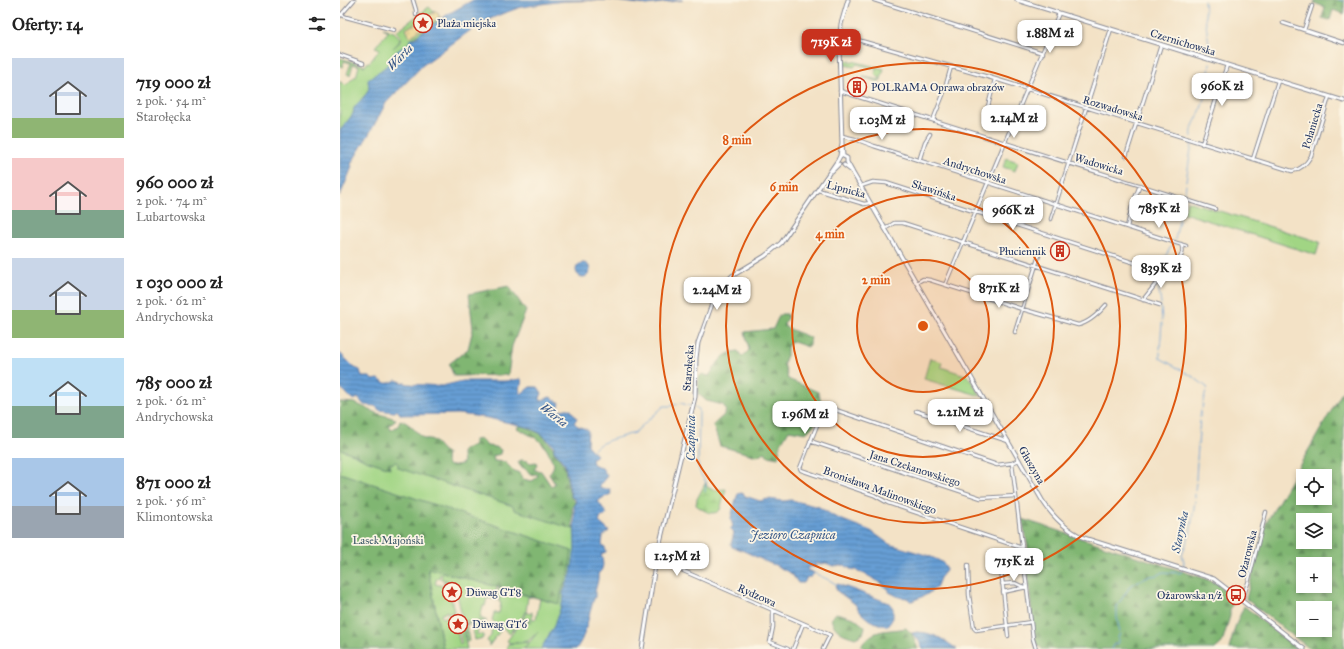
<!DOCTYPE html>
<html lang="pl">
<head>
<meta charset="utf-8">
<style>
	body { margin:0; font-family:"IM FELL Great Primer",serif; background:#f2f2f2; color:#222; height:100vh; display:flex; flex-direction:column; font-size:15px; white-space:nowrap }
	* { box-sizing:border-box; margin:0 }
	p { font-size:13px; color:#767676 }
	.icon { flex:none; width:22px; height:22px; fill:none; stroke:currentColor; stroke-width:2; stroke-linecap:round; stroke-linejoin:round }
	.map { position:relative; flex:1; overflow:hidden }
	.side { display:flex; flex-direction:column; background:#fff; width:340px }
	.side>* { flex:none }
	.buttons { position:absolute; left:956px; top:469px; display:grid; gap:8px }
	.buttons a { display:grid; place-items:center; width:36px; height:36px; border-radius:0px; background:#fff; box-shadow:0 2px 6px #0003; font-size:20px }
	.price { position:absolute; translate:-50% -34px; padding:0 9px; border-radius:8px; background:#fff; color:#222; font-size:13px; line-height:26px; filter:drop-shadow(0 1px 2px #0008) }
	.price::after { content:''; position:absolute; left:50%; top:24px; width:12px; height:9px; margin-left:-6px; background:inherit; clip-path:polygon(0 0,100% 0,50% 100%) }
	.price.active { background:#c8321e; color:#fff }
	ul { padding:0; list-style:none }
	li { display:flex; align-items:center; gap:12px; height:100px; padding:0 12px }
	li span { display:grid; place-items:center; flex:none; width:112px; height:80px; border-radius:0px; color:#555 }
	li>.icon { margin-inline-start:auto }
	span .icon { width:48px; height:48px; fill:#fffc; stroke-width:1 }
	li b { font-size:17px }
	h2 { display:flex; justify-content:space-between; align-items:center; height:48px; padding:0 12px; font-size:17px }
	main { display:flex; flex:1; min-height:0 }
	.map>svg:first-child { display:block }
	.grass { fill:#a1d584; stroke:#5e8271 }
	.forest { fill:url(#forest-firs); stroke:#4e7268; fill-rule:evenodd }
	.wetland { fill:url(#wetland-marsh); stroke:#5e8271 }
	.sand { fill:url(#sand-dots); stroke:#84847e }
	.water { fill:url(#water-rules); stroke:#406699 }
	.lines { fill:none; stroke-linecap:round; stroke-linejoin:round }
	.stream { stroke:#669ed4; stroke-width:1 }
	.minor-casing { stroke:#878892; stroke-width:4.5 }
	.tertiary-casing { stroke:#878892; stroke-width:5 }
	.minor { stroke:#fff; stroke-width:2.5 }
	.tertiary { stroke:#fff; stroke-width:3 }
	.ring { fill:none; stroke:#de5710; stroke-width:2 }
	.labels { text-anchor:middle; stroke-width:3.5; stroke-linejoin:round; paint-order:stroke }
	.poi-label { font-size:11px; fill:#1b2f5e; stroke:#fcf5e5; text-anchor:start }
	.street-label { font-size:11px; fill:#1b2f5e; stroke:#fcf5e5 }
	.park-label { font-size:11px; fill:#3c5868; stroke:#fcf5e5 }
	.water-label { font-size:12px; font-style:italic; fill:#355687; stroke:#fcf5e5 }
	.centre { fill:#de5710; stroke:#fcf5e5; stroke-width:2 }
	.ring-label { font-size:12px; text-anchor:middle; font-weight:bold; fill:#de5710; stroke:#fcf5e5; stroke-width:3.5; stroke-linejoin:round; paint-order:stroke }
</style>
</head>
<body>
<main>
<section class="side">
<h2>Oferty: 14<svg class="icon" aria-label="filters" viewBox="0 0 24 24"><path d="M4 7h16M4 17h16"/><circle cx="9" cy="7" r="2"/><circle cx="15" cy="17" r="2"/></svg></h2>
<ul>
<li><span style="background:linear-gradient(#c9d6e8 75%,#8fb573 0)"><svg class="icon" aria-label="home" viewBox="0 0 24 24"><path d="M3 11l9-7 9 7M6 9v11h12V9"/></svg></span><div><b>719 000 zł</b><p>2 pok. · 54 m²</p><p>Starołęcka</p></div></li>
<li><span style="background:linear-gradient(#f6c9c9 65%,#7fa58c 0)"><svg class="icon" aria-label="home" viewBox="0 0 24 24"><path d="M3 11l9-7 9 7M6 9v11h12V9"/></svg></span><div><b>960 000 zł</b><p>2 pok. · 74 m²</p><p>Lubartowska</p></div></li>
<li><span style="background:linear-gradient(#c9d6e8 65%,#8fb573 0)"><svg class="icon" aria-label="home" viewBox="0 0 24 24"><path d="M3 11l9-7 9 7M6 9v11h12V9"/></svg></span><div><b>1 030 000 zł</b><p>2 pok. · 62 m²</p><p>Andrychowska</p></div></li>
<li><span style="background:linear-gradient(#bfe0f5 60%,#7fa58c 0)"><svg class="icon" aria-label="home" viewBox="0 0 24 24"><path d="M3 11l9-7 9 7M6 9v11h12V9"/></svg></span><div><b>785 000 zł</b><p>2 pok. · 62 m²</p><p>Andrychowska</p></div></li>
<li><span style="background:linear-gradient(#a9c7e8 60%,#9aa5b1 0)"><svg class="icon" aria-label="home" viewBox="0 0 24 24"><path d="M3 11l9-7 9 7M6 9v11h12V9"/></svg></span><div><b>871 000 zł</b><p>2 pok. · 56 m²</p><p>Klimontowska</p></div></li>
</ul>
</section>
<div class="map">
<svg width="1004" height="649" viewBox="0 0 1004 649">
	<defs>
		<pattern id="forest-firs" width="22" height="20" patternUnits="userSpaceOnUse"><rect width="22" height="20" fill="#80b672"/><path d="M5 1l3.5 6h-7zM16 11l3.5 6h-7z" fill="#689461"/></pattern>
		<pattern id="wetland-marsh" width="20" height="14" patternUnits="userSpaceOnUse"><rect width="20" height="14" fill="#a1d584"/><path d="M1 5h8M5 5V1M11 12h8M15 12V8" fill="none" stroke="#8ab774"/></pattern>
		<pattern id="sand-dots" width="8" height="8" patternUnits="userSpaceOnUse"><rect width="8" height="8" fill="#eeda9e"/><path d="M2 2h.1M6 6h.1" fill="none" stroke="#ccbb8a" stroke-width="1.8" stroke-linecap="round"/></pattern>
		<pattern id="water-rules" width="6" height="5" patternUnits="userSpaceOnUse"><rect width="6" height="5" fill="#669ed4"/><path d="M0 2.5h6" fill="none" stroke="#5381af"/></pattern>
	</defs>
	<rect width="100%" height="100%" fill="#fcf5e5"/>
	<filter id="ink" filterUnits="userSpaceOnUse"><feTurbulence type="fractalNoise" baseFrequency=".025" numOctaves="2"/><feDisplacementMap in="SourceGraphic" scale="8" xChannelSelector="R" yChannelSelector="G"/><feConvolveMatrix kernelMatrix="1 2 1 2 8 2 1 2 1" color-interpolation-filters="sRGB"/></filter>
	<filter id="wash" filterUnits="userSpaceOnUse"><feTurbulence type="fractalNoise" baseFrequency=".012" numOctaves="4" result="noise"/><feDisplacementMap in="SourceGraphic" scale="16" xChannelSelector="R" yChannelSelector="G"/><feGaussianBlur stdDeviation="0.9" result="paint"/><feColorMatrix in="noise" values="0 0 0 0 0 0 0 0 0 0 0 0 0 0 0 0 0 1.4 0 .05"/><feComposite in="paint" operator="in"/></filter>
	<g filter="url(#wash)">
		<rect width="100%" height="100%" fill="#f3e2c6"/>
		<path class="grass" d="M89,7l5,5 -28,17 4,7 30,-19 2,2 -29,19 -4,5 -16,12 -3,7 -6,6 -16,12 1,8 -2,5 -13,15 -1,6 -13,17v-50l5,5 9,-9h2l3,-11 -6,-2 -3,11h-1l-2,-1 4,-11 -7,-2 -2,6 -2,-1v-8l25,8 3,-4h2l10,-13 -5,-2 14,-16 -6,-3 11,4 6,6 -1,4 -6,6 8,-7v-4l-4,-5 1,-2z
			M502,60l15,2 27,7 -4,13 -17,-5 17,3v-2l-2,-1 -3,-3 1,-5 -19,-5 -3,3 -9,-2 -1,2h-1z
			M666,158l12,4 -3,9 -12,-4z
			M847,201l133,41 -4,13 -132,-42z
			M590,358l12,4 -1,5 27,9 13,20 -57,-17z
			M0,449l14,5 12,6 24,8v-4l6,-2 2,2 1,4 114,38 60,23 1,-3 1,23 -4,25 -8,19 1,5 -10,28 -13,23h-17l14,-17 -10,9 -18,2 -3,-2 15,-21 9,2v-2l-8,-1 4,-7 2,2 3,-2v7h4l4,-20 14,4 7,-4v-6l8,-20 3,-22 -232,-78z
			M88,568l69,19 -3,12 -7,-1 -2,8h-2l-3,12 7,3c-1,0 -22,1 -24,1l-8,-39 -14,-4 1,-4 -2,-1 -1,4h-2l-2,6 8,2 1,-5 7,2v4l-1,-4 -2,1 6,28 -6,2 -1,-3 -2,1v1l-4,1 1,4 12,-3 6,29h2l-5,-30h1l3,7 6,28h-24z
			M159,588l33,9h-4l-2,15 -13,18 -1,-1 -1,1 1,1 -2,3 -7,-6 -2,1 -9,-9 2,-7h5l2,-10 -2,-1 1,-5h-2l-1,3h-1z
			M136,622h6l-1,3h-2l-2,9 6,1v3l-8,2 -3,-16h-6l3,17 -2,1 -4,-17 1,-1z
			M152,625l8,6 -11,15v-3l-2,-1 1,-3 3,-3z
			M189,642l-6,7h-15l-1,-3 1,-2z"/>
		<path class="forest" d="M975,0h29v14l-11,-4 -3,10 -8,-2 3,-11 -11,-4z
			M169,286l17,25 -14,35 -4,29 -54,1 -5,-12 19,-15 5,-20 -4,-35z
			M441,314h6l1,5 -4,4 1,4 26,11 -3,9 -17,-6 -4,6v8l-3,8 4,16 30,13 3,10 -6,22 -9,9 -17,-3 -9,15 -2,13 -10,-2 -3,-4 -8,4 -37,-10 -7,-21 12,-11 1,-5 -3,-4 -16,-4 -9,-7 1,-17 3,-3 7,2c9,-13 12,-23 29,-25l4,6 7,-7 -4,-18 28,-3 5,-11z
			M1004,389v260h-34l-64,-50 20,-76zM963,476h22v22h-22zM963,520h22v22h-22zM963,564h22v22h-22zM963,608h22v22h-22z
			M0,402l15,1 21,10 20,6 -3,4 -5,2 3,5 7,-4 2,-6c9,2 17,13 24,19 14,-2 12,9 23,14l-1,8 3,5 13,-2 1,-2c-3,-13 0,-13 11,-16v-6l7,-1 6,7 9,1 5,3 -1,4 -7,2 1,5 11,1 8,8 6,3 4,6 8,2 3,-1 4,-5 -2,-1 -5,1 -4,-5 -7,-4 -2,-4 3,-2 7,1 2,2 6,-1 1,3 -3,5 7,1 10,15 4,-2 -6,-10 4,-6 1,-4 -7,-14 -8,-10 -22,-12 2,-3 9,3 13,6 12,13 1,5 10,13 6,31 5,6 -3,6 1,21 -59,-19 -1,-4 -115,-38v-4l-2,-2 -6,2v4l-24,-8 -12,-6 -14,-5z
			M0,473l232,78 -3,22 -8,20v6l-2,5 -131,-36 15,81h-100l-3,-1z
			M682,519l178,58 19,7 16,14 -5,12v6l-8,27 -7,6h-173l-4,-4 -4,-7 -6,-65 4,-6z
			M904,606l53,43h-68l6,-22z
			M496,613l18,5 11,9 -2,7 -8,4c-12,-4 -20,-6 -24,-19z
			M566,628l6,6 6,15h-53l-4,-3c13,-19 26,-14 45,-18z"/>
		<path class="wetland" d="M366,482l1,5 6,3 13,-1 -6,21c-8,7 -17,0 -24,-5l1,-6z"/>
		<path class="sand" d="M96,11l4,6 -30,20 -4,-8z"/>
		<path class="water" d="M133,0h135l-45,1 -42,6 -22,8 -20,9 -56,41 -37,38 -14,26 -21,35 1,3 -12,29v-65l13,-17 1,-6 13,-15 2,-5 -1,-8 16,-12 6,-6 6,-10 13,-9 1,-3 7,-3 2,-3 31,-21z
			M269,0h74l-36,5z
			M523 125a6 6 0 1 1 12 0a6 6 0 1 1-12 0Z
			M236 270a7 7 0 1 1 14 0a7 7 0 1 1-14 0Z
			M0,353l15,15 5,2 2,7h8l2,3 7,-1c6,6 10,5 17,1l12,4 34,2 21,-5h42l16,-2 1,4 -3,5 2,6 9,-7h8l4,6 -2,5v3l10,-4 10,6 -3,8 9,-2h4l7,9 -3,5 4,3 10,4 -1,15 9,10 -4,4 1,5 9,4 5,8 -7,9v4h10l1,5 -7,3 -6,4 9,13 -2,2 -4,1 -2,5 10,9 -6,5 -1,9 3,2 1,5 -5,2c2,8 4,14 -3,20 1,9 -4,15 -3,23 -3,5 -3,10 -5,15 -3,13 -6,27 -14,37h-35l13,-23 10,-28 -1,-5 8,-19 4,-25 -1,-43 2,-5 -5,-5 -6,-32 -11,-13v-5l-12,-12 -14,-7 -45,-10 -25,-3 -57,1 -4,-5 -2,2 -16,-2 -4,-4 -11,-1 -6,-7 -4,2c-7,-4 -7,-8 -14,-12z
			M401,493l3,1 1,2 15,5 8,-2 16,2 7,-1 28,7 16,10 36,14 18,13 40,12 11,5 5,4 1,4 -2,4 -4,5 -4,10 -10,7 -14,6h-2l-3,-3 -8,-1 -10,-5v-3l-6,-3 -1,-3c-8,-3 -16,-10 -24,-11l-1,-2 -7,-1 -5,-4 -12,1 -7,-3 -6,1 -4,-2 -1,3 2,2h-10l1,4h3l3,2 -3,4h-4l-3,6h-6l-6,-9 -17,-9 -6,-2 -25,-12 -12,-4 -1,-3 3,-11 -4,-4 3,-3c-3,-8 -2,-8 0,-16 2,-6 2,-10 5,-16z
			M498,584l51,19 4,5v10l-5,8 -7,-1 -12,-5 -8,-7 -6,-9 -18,-13 -2,-5z
			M577,632c18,1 25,7 40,17h-34l-4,-8 -7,-8z"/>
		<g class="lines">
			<path class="stream" d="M999,0l5,1
				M864,1l2,24 3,19
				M869,47l2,11
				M852,137c-2,-8 3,-15 6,-21 6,-12 11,-39 12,-53
				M846,181l6,-38
				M844,197l2,-12
				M835,240l8,-39
				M820,268l4,-9 9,-16
				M818,278l1,-6
				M818,283l3,21
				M821,307l1,13
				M820,349l2,-26
				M820,352v6l32,18 16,12 -1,1
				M863,402l3,-10
				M355,407l4,2v5l-1,51 3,10 5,7 -1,10
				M862,408l1,-4
				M860,417l1,-6
				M859,430l1,-9
				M858,445l1,-13
				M253,450l7,-6 10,-4 24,-7 30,-27h6l11,-3 9,3
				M857,460l1,-13
				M856,480l1,-18
				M855,490l1,-7
				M855,498v-4
				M843,567l1,-5 -2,-8 8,-20 5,-33
				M474,573l17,8 6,4
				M771,649l2,-4 5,-2v-5l2,-5 -3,-15v-12l14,-21 15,-8 11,-2 6,-3 17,1 2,-2"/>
		</g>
	</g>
	<g filter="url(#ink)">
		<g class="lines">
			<defs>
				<path id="minor" d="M73,0l3,10v5
					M534,0l169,53
					M0,14l6,3 48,13
					M0,16l14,-16
					M943,23l61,20
					M964,30l8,-24
					M500,35l155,44 297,92c8,-1 15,-8 19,-15l18,-59
					M0,55l23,8
					M500,91l375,118
					M645,118l10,-39
					M593,120l10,-25 8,-28
					M502,136l13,3 19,7 312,100
					M862,144l25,-79
					M786,156l35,-111
					M913,159l25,-78
					M579,161l6,-19 5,-8
					M521,186l12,-4 13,1 277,89
					M478,190l46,14 6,-1
					M711,219l60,-190
					M787,227l5,-21 8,-21
					M545,229l9,-6h9l257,82
					M576,283l7,-4 7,1 92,29 56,16c11,-2 21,-12 28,-20
					M605,285l114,-272
					M803,300l19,-24 1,-4c10,-6 24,-15 18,-28
					M675,332l25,-80
					M576,411l92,30
					M470,441l171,57 35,-2
					M679,460l-7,3 -15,2 -167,-57h-4l-3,2 -23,58 1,2 73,25 14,8 131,44h3
					M672,463l21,176 3,10
					M316,559l174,76 -7,14
					M628,565l1,30 5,33 2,2 55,-8
					M661,569l7,67
					M662,584l13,-1 8,4
					M663,592l24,-5
					M902,600l6,-17 18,-71
					M433,611v16l-3,15 18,7
					M453,649l10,-25"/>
				<path id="tertiary" d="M677,0l327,101
					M503,156l4,2v4l6,11 189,327c11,17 24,30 42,38l130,41 90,70
					M503,156l-1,-13 -3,-97 2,-22 7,-24
					M504,165l8,6
					M492,171l7,-7
					M302,649l14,-90 39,-162 1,-39 2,-15 14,-39 8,-15 12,-13 33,-20 16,-13 57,-83 2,-4 2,-13"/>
			</defs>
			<use href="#minor" class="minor-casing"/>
			<use href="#tertiary" class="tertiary-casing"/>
			<use href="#minor" class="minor"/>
			<use href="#tertiary" class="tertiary"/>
		</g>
	</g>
	<circle cx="583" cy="326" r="66" fill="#de5710" fill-opacity=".12"/>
	<g class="ring">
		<circle cx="583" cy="326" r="66"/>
		<circle cx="583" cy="326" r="131"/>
		<circle cx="583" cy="326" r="197"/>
		<circle cx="583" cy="326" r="263"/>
	</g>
	<defs>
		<symbol id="sight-ring" viewBox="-11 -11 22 22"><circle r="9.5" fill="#fcf5e5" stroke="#c8321e" stroke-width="1.5"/><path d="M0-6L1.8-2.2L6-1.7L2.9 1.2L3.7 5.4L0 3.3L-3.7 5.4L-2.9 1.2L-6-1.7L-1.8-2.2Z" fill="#c8321e"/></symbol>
		<symbol id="building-ring" viewBox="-11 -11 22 22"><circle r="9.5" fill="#fcf5e5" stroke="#c8321e" stroke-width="1.5"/><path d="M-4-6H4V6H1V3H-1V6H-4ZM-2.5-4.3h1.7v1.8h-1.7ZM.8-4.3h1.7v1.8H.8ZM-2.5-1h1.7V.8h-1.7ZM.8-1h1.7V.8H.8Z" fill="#c8321e"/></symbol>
		<symbol id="bus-ring" viewBox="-11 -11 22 22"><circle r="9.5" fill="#fcf5e5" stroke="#c8321e" stroke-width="1.5"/><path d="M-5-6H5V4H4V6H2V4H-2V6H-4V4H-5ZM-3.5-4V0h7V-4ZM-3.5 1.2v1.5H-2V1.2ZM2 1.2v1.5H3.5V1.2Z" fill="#c8321e"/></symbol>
	</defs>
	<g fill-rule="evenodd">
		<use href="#sight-ring" x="72" y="12" width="22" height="22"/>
		<use href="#building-ring" x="506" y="76" width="22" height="22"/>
		<use href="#building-ring" x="709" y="240" width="22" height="22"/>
		<use href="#sight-ring" x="101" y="581" width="22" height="22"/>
		<use href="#bus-ring" x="885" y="584" width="22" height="22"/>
		<use href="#sight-ring" x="107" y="613" width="22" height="22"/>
	</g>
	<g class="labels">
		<g class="poi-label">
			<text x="97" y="27">Plaża miejska</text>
			<text x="531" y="91">POLRAMA Oprawa obrazów</text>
			<text x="706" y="255" text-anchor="end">Płuciennik</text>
			<text x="126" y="596">Düwag GT8</text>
			<text x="882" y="599" text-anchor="end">Ożarowska n/ż</text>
			<text x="132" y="628">Düwag GT6</text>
		</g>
		<g class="street-label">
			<text transform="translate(843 42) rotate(17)" y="4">Czernichowska</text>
			<text transform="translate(773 108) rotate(17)" y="4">Rozwadowska</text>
			<text transform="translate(972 126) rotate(-73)" y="4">Połaniecka</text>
			<text transform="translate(759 164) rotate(17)" y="4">Wadowicka</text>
			<text transform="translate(635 170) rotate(18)" y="4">Andrychowska</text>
			<text transform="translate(506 189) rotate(15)" y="4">Lipnicka</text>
			<text transform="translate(594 190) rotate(18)" y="4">Skawińska</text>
			<text transform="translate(348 368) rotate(-86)" y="4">Starołęcka</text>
			<text transform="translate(692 465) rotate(60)" y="4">Głuszyna</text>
			<text transform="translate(575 468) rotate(18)" y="4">Jana Czekanowskiego</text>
			<text transform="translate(540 490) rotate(20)" y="4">Bronisława Malinowskiego</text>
			<text transform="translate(907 554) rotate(-76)" y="4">Ożarowska</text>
			<text transform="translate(417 595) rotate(24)" y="4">Rydzowa</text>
		</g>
		<g class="park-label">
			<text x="48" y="544">Lasek Majoński</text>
		</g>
		<g class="water-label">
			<text transform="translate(60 57) rotate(-46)" y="4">Warta</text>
			<text transform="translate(214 415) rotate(37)" y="4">Warta</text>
			<text transform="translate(351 438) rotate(-90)" y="4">Czapnica</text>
			<text transform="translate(840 532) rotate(-78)" y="4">Starynka</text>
			<text x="453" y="539">Jezioro Czapnica</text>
		</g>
	</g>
	<circle cx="583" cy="326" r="6" class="centre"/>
	<g class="ring-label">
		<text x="397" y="144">8 min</text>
		<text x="444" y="191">6 min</text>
		<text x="490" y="238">4 min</text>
		<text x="536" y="284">2 min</text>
	</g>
</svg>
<div class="buttons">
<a><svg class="icon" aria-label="locate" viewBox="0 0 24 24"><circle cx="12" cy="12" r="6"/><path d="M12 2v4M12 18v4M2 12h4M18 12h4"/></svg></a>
<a><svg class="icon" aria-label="layers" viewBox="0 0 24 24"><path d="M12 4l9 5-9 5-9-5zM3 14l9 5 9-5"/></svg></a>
<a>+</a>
<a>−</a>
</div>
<b class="price" style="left:710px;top:54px">1.88M zł</b>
<b class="price active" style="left:491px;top:63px">719K zł</b>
<b class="price" style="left:882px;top:107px">960K zł</b>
<b class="price" style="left:674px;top:139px">2.14M zł</b>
<b class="price" style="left:542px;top:141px">1.03M zł</b>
<b class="price" style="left:819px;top:229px">785K zł</b>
<b class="price" style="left:673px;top:231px">966K zł</b>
<b class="price" style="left:821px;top:289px">839K zł</b>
<b class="price" style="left:659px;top:309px">871K zł</b>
<b class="price" style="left:377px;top:311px">2.24M zł</b>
<b class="price" style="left:620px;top:433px">2.21M zł</b>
<b class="price" style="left:465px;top:435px">1.96M zł</b>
<b class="price" style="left:337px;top:577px">1.25M zł</b>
<b class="price" style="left:674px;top:582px">715K zł</b>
</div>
</main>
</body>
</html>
